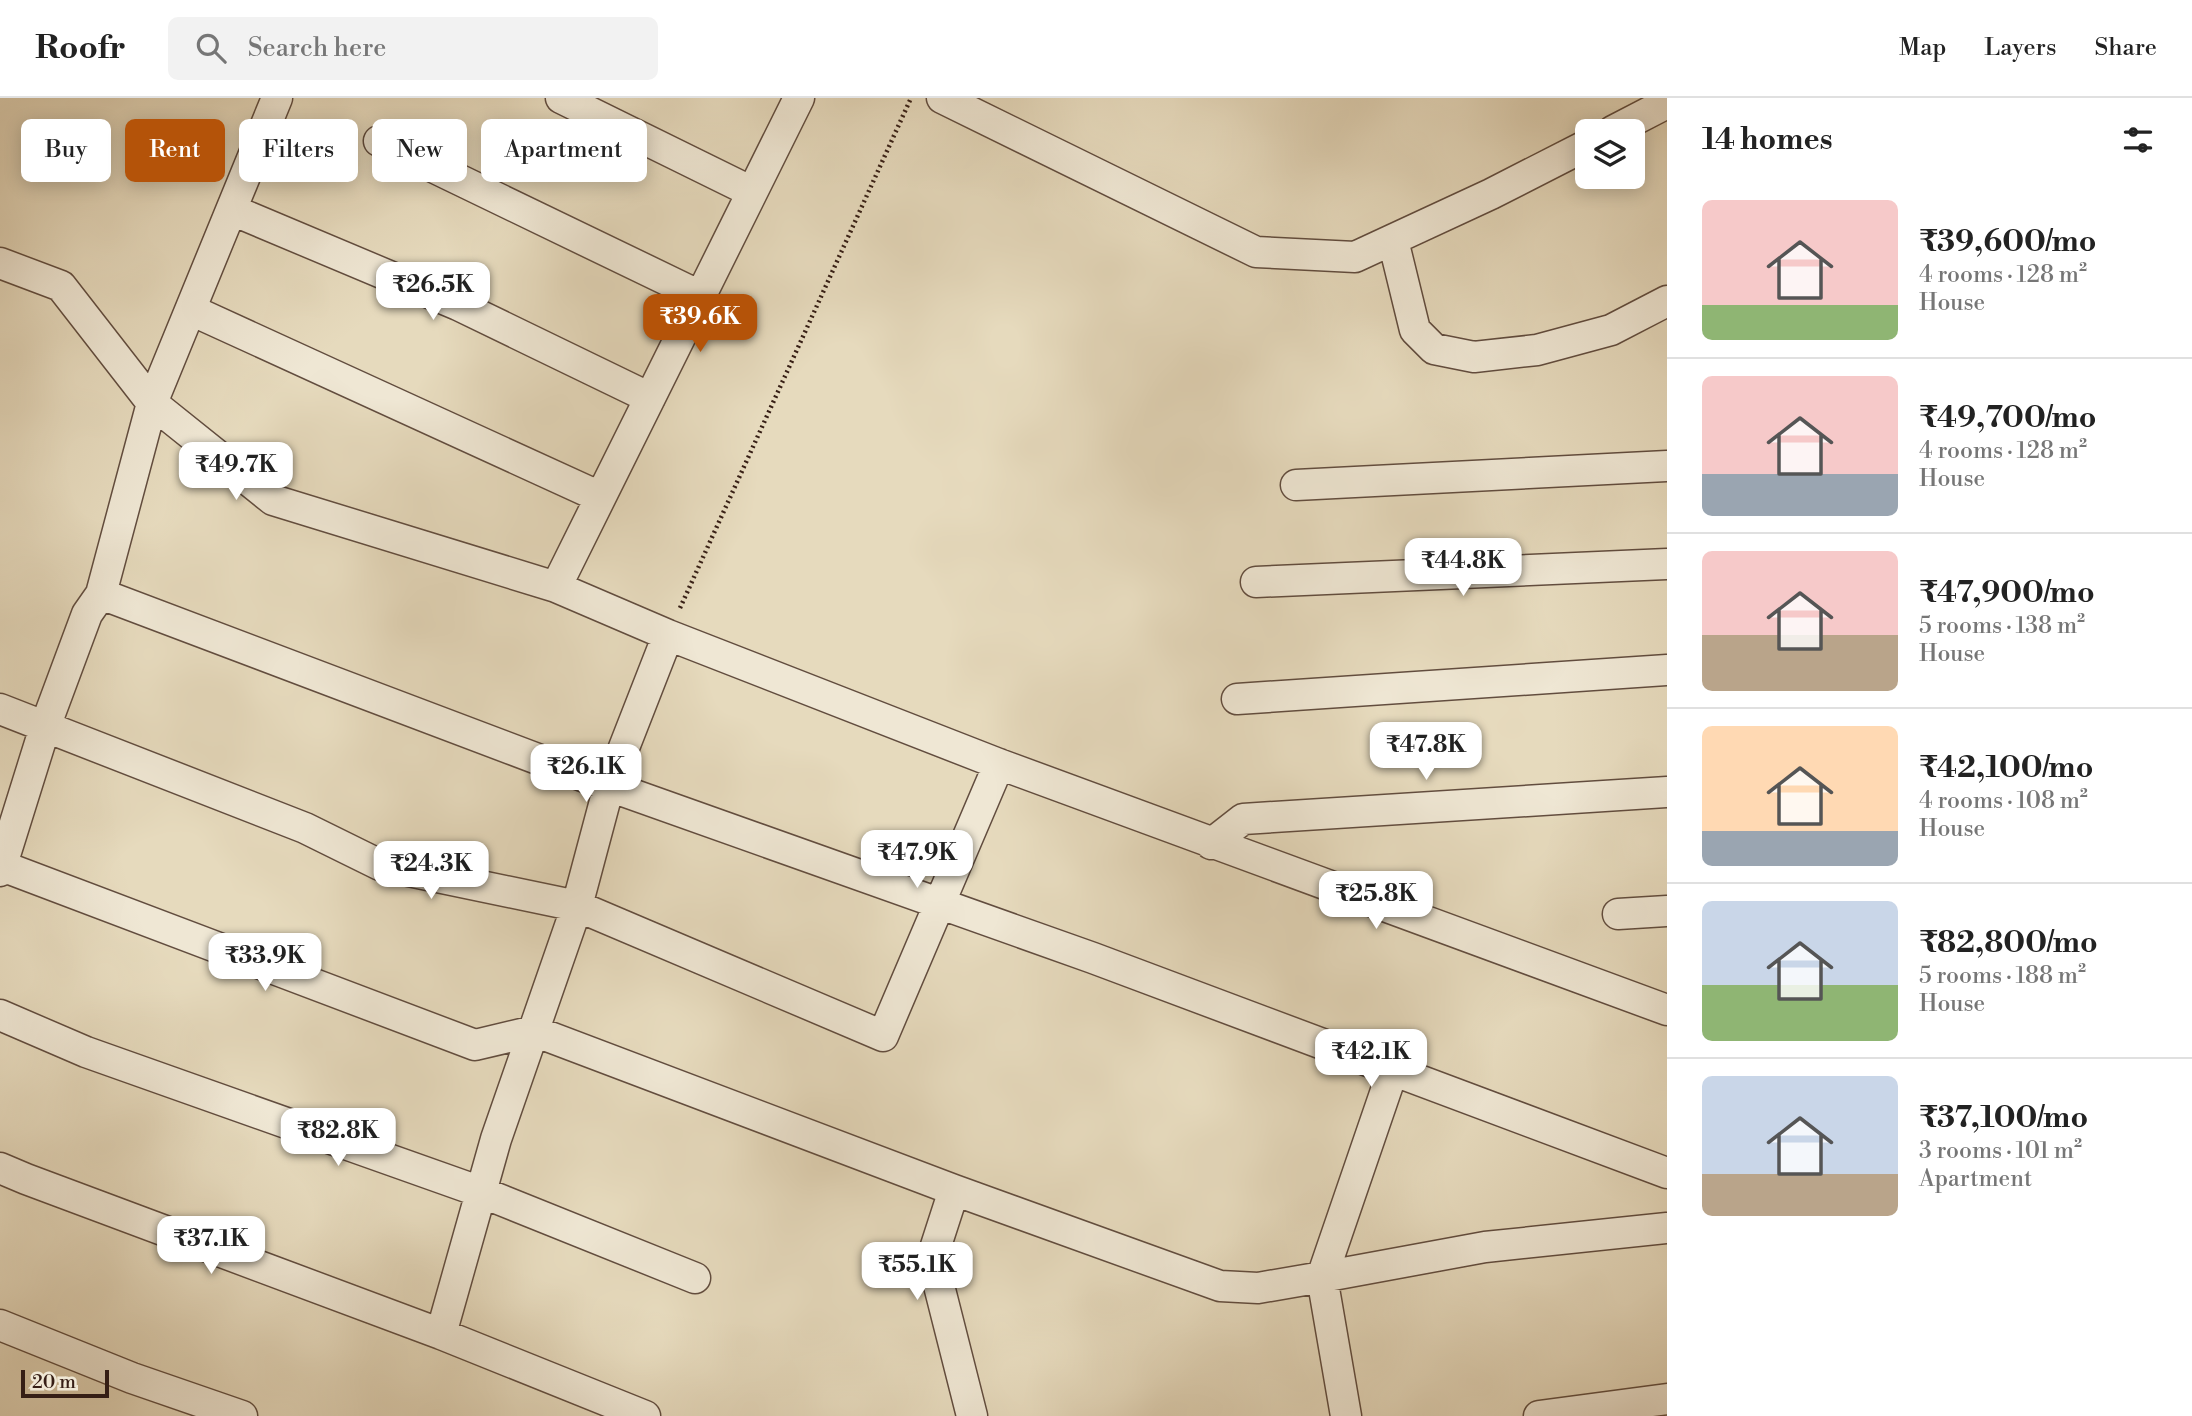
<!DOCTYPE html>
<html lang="en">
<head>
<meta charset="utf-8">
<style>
	body { margin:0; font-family:"Libre Bodoni",serif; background:#f2f2f2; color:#222; height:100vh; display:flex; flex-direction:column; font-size:26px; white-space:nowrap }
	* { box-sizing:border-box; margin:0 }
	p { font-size:23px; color:#767676 }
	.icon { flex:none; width:38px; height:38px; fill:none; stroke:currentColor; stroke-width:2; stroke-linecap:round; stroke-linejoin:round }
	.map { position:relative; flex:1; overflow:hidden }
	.panel { display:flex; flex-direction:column; background:#fff; width:525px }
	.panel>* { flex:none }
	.top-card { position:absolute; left:21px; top:21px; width:665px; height:63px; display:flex; gap:14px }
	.tools { position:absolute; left:1575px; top:21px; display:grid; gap:14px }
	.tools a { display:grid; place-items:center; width:70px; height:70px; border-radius:10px; background:#fff; box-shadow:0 4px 18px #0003; font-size:35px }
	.scale { position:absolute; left:21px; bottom:18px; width:88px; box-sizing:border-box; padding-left:7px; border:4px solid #361e15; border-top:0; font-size:19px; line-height:24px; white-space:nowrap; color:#361e15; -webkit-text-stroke:5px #efe7d4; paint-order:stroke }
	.price { position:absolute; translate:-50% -60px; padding:0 16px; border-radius:14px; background:#fff; color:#222; font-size:23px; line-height:46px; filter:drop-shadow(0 2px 4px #0008) }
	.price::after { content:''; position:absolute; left:50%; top:42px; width:21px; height:16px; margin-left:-10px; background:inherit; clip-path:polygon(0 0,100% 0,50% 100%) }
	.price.current { background:#b45309; color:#fff }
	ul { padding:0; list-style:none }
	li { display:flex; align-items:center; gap:21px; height:175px; padding:0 35px }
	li+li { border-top:2px solid #e0e0e0 }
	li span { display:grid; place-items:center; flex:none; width:196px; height:140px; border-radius:10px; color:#555 }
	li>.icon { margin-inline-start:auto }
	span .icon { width:84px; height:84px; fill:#fffc; stroke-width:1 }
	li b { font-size:30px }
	h2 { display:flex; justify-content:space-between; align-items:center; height:84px; padding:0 35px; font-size:30px }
	.tag { padding:0 24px; border-radius:10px; background:#fff; box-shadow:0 4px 18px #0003; font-size:24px; line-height:63px }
	.tag.current { background:#b45309; color:#fff }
	header { display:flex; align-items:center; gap:42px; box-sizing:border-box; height:98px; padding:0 35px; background:#fff; border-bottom:2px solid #e0e0e0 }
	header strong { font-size:33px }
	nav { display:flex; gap:38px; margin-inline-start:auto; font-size:24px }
	.search { width:490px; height:63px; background:#f2f2f2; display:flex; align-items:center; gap:18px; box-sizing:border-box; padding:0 24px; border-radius:10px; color:#767676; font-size:26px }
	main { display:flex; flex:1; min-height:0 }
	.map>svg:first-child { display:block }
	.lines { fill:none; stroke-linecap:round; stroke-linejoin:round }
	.minor-casing { stroke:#624d3f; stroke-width:33 }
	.path { stroke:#361e15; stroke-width:4.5; stroke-dasharray:2 3.5; stroke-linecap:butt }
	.minor { stroke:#efe7d4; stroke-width:30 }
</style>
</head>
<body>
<header>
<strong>Roofr</strong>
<div class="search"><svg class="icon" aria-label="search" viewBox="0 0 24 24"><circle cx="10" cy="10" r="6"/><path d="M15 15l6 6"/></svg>Search here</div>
<nav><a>Map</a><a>Layers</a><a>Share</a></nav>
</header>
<main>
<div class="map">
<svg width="1667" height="1318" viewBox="0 0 1667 1318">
	<rect width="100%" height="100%" fill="#e6dabd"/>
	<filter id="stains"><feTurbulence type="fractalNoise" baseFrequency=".00286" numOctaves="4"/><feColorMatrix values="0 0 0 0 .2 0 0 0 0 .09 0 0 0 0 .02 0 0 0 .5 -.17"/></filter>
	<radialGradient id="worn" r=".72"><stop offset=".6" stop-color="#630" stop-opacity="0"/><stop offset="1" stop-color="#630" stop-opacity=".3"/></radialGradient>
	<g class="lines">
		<defs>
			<path id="minor" d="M561,0l191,94
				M942,0l314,154 99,5 136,-63 96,-49
				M1613,33l54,-28
				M379,43l321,155
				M232,112l226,95 192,93
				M1393,142l22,90 19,19 40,8 63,-7 74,-20 56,-29
				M0,165l61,23 91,117 121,97 283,87 112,48 331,129 668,246
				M191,212l409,187
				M1296,387l371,-19
				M1256,484l411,-18
				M556,489l243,-489
				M101,496l508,192 484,172 574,215
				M1237,601l430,-29
				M0,611l305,119 75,37 197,41 306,130 116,-272
				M1211,746l32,-25 424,-27
				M2,768l473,179 59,-14 420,159 266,96 38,2 64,-11 71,-207
				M0,773l45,-144 42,-113 14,-20 51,-191 125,-305
				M1618,816l49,-3
				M0,917l86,37 395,140 214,86
				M0,1070l26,11 415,155 204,82
				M954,1092l-22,68 40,158
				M0,1227l132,53 110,38
				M441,1236l55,-195 81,-233 32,-120 59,-151
				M1346,1318l-24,-139 163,-30 182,-19
				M1539,1318l128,-17"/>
		</defs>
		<use href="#minor" class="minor-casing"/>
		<path class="path" d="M680,510l231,-510"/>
		<use href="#minor" class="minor"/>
	</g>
	<rect width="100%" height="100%" filter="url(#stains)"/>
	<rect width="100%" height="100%" fill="url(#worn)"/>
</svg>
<div class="tools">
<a><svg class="icon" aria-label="layers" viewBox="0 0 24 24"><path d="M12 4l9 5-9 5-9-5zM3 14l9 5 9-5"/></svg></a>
</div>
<div class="scale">20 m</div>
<b class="price" style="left:433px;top:224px">₹26.5K</b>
<b class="price current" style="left:700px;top:256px">₹39.6K</b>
<b class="price" style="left:236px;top:404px">₹49.7K</b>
<b class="price" style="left:1463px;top:500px">₹44.8K</b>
<b class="price" style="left:1426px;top:684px">₹47.8K</b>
<b class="price" style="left:586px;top:706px">₹26.1K</b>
<b class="price" style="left:917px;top:792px">₹47.9K</b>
<b class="price" style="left:431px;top:803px">₹24.3K</b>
<b class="price" style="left:1376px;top:833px">₹25.8K</b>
<b class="price" style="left:265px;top:895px">₹33.9K</b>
<b class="price" style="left:1371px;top:991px">₹42.1K</b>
<b class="price" style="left:338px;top:1070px">₹82.8K</b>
<b class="price" style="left:211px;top:1178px">₹37.1K</b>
<b class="price" style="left:917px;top:1204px">₹55.1K</b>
<div class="top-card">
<a class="tag">Buy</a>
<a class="tag current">Rent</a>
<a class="tag">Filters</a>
<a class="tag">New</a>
<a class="tag">Apartment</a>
</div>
</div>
<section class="panel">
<h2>14 homes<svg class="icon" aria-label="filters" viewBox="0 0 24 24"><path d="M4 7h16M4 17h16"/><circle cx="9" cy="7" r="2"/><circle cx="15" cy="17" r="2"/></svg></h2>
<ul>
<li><span style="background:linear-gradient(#f6c9c9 75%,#8fb573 0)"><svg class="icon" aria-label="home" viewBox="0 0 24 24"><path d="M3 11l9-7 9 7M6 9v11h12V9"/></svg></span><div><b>₹39,600/mo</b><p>4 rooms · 128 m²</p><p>House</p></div></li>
<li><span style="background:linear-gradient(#f6c9c9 70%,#9aa5b1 0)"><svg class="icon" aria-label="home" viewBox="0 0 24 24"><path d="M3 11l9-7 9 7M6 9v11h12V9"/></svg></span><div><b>₹49,700/mo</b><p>4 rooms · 128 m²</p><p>House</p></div></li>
<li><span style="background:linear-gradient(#f6c9c9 60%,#b9a48a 0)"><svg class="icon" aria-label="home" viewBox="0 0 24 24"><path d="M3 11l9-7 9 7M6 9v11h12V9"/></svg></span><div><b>₹47,900/mo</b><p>5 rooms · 138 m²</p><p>House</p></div></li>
<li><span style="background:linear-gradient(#ffd9b3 75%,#9aa5b1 0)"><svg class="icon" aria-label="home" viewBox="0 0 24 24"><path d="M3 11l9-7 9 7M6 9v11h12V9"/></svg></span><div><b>₹42,100/mo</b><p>4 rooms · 108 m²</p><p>House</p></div></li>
<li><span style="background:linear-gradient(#c9d6e8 60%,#8fb573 0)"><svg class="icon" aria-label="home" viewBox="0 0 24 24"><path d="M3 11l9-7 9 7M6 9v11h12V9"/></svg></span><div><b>₹82,800/mo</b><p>5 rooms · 188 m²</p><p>House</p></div></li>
<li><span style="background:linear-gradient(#c9d6e8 70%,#b9a48a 0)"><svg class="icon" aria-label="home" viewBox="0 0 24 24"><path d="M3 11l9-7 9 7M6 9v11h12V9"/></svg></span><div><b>₹37,100/mo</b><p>3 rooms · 101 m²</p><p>Apartment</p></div></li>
</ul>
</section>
</main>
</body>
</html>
